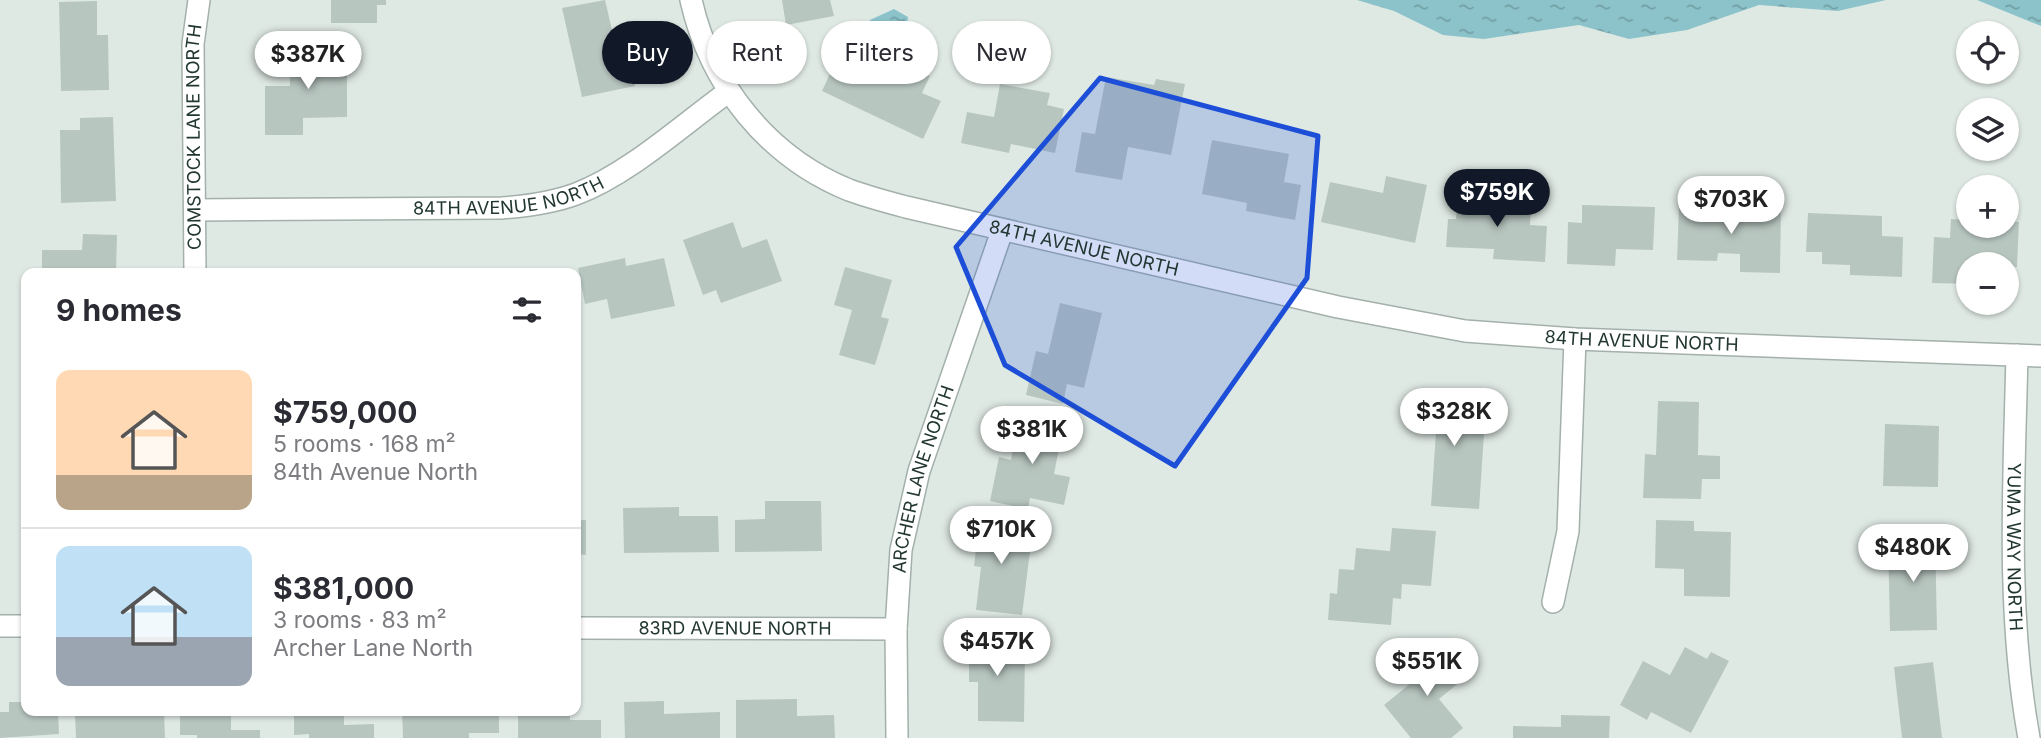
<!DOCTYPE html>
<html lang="en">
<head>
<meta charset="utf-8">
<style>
	body { margin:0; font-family:Inter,sans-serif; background:#f2f2f3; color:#2b2b33; height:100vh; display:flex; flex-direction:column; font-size:26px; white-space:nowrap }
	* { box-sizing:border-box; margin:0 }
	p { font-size:23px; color:#7c7c81 }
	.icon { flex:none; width:38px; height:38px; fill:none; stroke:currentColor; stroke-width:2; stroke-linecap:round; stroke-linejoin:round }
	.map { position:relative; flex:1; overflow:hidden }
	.details { position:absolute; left:21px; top:268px; width:560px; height:448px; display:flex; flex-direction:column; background:#fff; border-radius:14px; box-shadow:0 2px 5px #0004 }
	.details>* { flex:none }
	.hud { position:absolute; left:602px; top:21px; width:665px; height:63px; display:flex; gap:14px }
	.controls { position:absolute; left:1956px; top:21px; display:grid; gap:14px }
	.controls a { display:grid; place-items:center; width:63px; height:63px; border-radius:50%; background:#fff; box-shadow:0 2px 5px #0004; font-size:35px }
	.price { position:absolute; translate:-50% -60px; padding:0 16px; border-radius:24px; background:#fff; color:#222; font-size:23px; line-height:46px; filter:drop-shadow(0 2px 4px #0008) }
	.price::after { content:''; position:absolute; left:50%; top:42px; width:21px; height:16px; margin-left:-10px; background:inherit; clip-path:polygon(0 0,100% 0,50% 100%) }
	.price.selected { background:#111827; color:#fff }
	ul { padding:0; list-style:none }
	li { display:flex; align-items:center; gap:21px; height:175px; padding:0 35px }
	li+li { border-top:2px solid #e1e1e2 }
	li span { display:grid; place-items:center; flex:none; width:196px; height:140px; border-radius:14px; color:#555 }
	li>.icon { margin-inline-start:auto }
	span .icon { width:84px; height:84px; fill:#fffc; stroke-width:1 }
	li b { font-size:30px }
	h2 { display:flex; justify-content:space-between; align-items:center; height:84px; padding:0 35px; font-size:30px }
	.chip { padding:0 24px; border-radius:32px; background:#fff; box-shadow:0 2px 5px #0004; font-size:24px; line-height:63px }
	.chip.selected { background:#111827; color:#fff }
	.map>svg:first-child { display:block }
	.water { fill:url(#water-ripples) }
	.building { fill:#b8c6c0 }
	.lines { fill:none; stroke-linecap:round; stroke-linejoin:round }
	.minor-casing { stroke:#a3b0ab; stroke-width:24 }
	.minor { stroke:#fff; stroke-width:21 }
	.marked { fill:#1d4ed8; fill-opacity:0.2; stroke:#1d4ed8; stroke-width:5; stroke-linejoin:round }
	.labels { text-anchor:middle; stroke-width:5; stroke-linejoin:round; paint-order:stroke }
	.street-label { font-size:18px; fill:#223731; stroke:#eff6f2 }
</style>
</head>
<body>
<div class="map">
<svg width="2041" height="738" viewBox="0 0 2041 738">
	<defs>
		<pattern id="water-ripples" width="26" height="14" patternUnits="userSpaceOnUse" patternTransform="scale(1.75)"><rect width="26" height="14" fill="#8cc3ca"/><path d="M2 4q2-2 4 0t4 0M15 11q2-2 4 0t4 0" fill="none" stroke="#729fa5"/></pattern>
	</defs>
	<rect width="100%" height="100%" fill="#dfe9e4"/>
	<path class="water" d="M1357,0h529l-48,11 -79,-6 -72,25 -58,9 -50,-14 -95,14 -41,-4 -49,-24z
		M1977,0h64v26z
		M894,9l14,8 -2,17 -29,12 -10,-9 3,-17z"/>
	<path class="building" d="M331,0h55v5h-9v18h-46z
		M605,0l12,51 9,-2 9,37 -53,11 -20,-89z
		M782,0h48l4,16 -48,9z
		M97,1v34h11l1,55 -48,1 -2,-89z
		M347,48v69l-44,1v17h-38v-49h25l-1,-37z
		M839,54l65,30 8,-17 18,9 -8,17 19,8 -18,38 -101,-48z
		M1106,77l48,8 2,-6 29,5 -14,71 -43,-8 -6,33 -47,-8 7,-40 13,2z
		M1000,84l50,9 -3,12 17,4 -9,44 -44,-9 -2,9 -48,-10 6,-31 27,5z
		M113,117l3,84 -55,2 -1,-73h20v-12z
		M1212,140l77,14 -5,28 17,3 -6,35 -49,-9 1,-8 -45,-9z
		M1386,176l41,9 -12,58 -94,-21 9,-40 53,11z
		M1458,195l52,2 -1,5 22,1 -1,22 17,1 -2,36 -52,-3 1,-10 -48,-2 2,-28h8z
		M1582,205l73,2 -2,43 -37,-1 -1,17 -48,-2 1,-42 14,1z
		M1679,205l102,3 -1,65 -40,-1v-18l-22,-1 -1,8 -40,-1z
		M1808,213l74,3v20l21,1 -1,40 -52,-2v-10l-28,-1v-12h-16z
		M1951,219l18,1v6h38v-5l12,1 -2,45 -48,-3v20l-37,-1 2,-46 16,1z
		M733,222l9,26 25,-9 15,42 -61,22 -5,-13 -13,5 -20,-55z
		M83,234l34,1 -1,38h-74v-23h40z
		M625,258l1,8 38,-8 11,48 -64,13 -4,-20 -22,5 -7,-36z
		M845,267l47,13 -11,37 8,2 -14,46 -36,-10 13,-45 -18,-5z
		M1060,303l42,10 -18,75 -17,-4 -4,20 -37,-9 10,-44 12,3z
		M1407,395l74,4 -1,19 5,1 -6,90 -48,-3 6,-88 -31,-2z
		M1658,401l41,1 -1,53 22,1v23h-18l-1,20 -58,-1 2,-44 11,1z
		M1020,413l44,9 -10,52 16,3 -6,28 -34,-7 -2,11 -38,-8 9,-44 12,3z
		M1885,424l54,2 -1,61 -55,-1z
		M765,501h56l1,50 -87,1v-32l30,-1z
		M679,507v9h39l1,36 -95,1 -1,-45z
		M980,515l38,4 -2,24 15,1 -9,71 -46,-5 5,-43 -7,-1z
		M576,520h10v35l-10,-1z
		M1656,520l38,1v10l37,1 -1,65 -46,-1v-27l-29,-1z
		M1392,528l44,3 -5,55 -29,-2 -1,15 -8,-1 -2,27 -63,-5 2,-27 7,1 2,-25 15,1 2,-22 34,3z
		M1935,537l2,93 -47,1 -2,-92z
		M969,633h39l-1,17h18l-1,72 -46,-1v-39h-9z
		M1431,643l31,37 -23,19 24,29 -12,10h-40l-27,-33 32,-26 -12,-14z
		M1685,647l22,12 4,-7 18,9 -38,72 -40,-21 -4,8 -27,-15 23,-44 27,14z
		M1933,662l9,76h-40l-8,-71z
		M797,699v17l37,-1 1,23h-99v-38z
		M664,701v13l56,-2v26h-95l-1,-36z
		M9,702h17v8h32l1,24 -59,4v-26h9z
		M127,710h37l1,28h-89l-1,-24 52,-1z
		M180,710h51v20h29v8h-63v-3h-17z
		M294,710h50v15l30,-1v14h-65v-4l-15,1z
		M499,710v23h-30v5h-66l-1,-27z
		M518,710h52v10h31v18h-83z
		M1561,715l49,1 -1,22h-96v-12l48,1z"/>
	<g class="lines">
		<defs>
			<g id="minor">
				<path id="s1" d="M691,0c19,85 77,157 158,190 19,7 38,12 57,17l432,100 127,24 110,8 466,17"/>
				<path id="s2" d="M195,210l307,-2c26,-2 50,-5 74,-14 53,-20 106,-69 152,-102"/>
				<path id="s3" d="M195,273l-2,-229 6,-44"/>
				<path id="s4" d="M2017,355c-3,127 -11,257 12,383"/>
				<path d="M1553,602l15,-71 7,-192"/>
				<path d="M0,626h26"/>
				<path id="s5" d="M576,628l320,1"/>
				<path id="s6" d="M897,738l-1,-109 5,-79 18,-79 83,-240"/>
			</g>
		</defs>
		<use href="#minor" class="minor-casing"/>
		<use href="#minor" class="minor"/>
	</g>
	<path class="marked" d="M1100,78l218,58 -11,142 -132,188 -170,-101 -49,-118z"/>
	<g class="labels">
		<g class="street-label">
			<text dy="6" stroke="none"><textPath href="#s3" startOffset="136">COMSTOCK LANE NORTH</textPath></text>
			<text dy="6" stroke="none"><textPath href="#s2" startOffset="315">84TH AVENUE NORTH</textPath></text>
			<text dy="6" stroke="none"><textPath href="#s1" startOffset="499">84TH AVENUE NORTH</textPath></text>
			<text dy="6" stroke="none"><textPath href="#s1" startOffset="1066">84TH AVENUE NORTH</textPath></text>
			<text dy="6" stroke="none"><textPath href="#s6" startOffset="262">ARCHER LANE NORTH</textPath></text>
			<text dy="6" stroke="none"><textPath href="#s4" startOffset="192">YUMA WAY NORTH</textPath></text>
			<text dy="6" stroke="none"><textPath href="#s5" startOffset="159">83RD AVENUE NORTH</textPath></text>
		</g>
	</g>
</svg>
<div class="controls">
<a><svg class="icon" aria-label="locate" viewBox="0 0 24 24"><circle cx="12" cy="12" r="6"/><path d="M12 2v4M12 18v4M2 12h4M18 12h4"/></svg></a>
<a><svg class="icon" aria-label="layers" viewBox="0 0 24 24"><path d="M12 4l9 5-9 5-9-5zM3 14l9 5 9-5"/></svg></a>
<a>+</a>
<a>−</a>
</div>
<b class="price" style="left:308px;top:91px">$387K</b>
<b class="price selected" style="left:1497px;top:229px">$759K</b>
<b class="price" style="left:1731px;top:236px">$703K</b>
<b class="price" style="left:1454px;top:448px">$328K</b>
<b class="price" style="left:1032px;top:466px">$381K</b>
<b class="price" style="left:1001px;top:566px">$710K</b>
<b class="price" style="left:1913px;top:584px">$480K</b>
<b class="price" style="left:997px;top:678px">$457K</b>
<b class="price" style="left:1427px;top:698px">$551K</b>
<div class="hud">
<a class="chip selected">Buy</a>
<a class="chip">Rent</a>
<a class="chip">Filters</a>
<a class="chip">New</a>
</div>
<section class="details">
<h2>9 homes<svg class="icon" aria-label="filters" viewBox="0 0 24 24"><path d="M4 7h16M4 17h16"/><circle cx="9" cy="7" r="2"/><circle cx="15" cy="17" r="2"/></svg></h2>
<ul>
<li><span style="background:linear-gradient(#ffd9b3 75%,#b9a48a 0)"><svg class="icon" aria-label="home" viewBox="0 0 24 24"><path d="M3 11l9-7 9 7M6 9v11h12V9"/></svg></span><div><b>$759,000</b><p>5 rooms · 168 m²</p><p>84th Avenue North</p></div></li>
<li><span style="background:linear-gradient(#bfe0f5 65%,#9aa5b1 0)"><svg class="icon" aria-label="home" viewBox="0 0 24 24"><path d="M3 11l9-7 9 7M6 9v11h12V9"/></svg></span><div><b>$381,000</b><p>3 rooms · 83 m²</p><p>Archer Lane North</p></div></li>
</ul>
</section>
</div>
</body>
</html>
